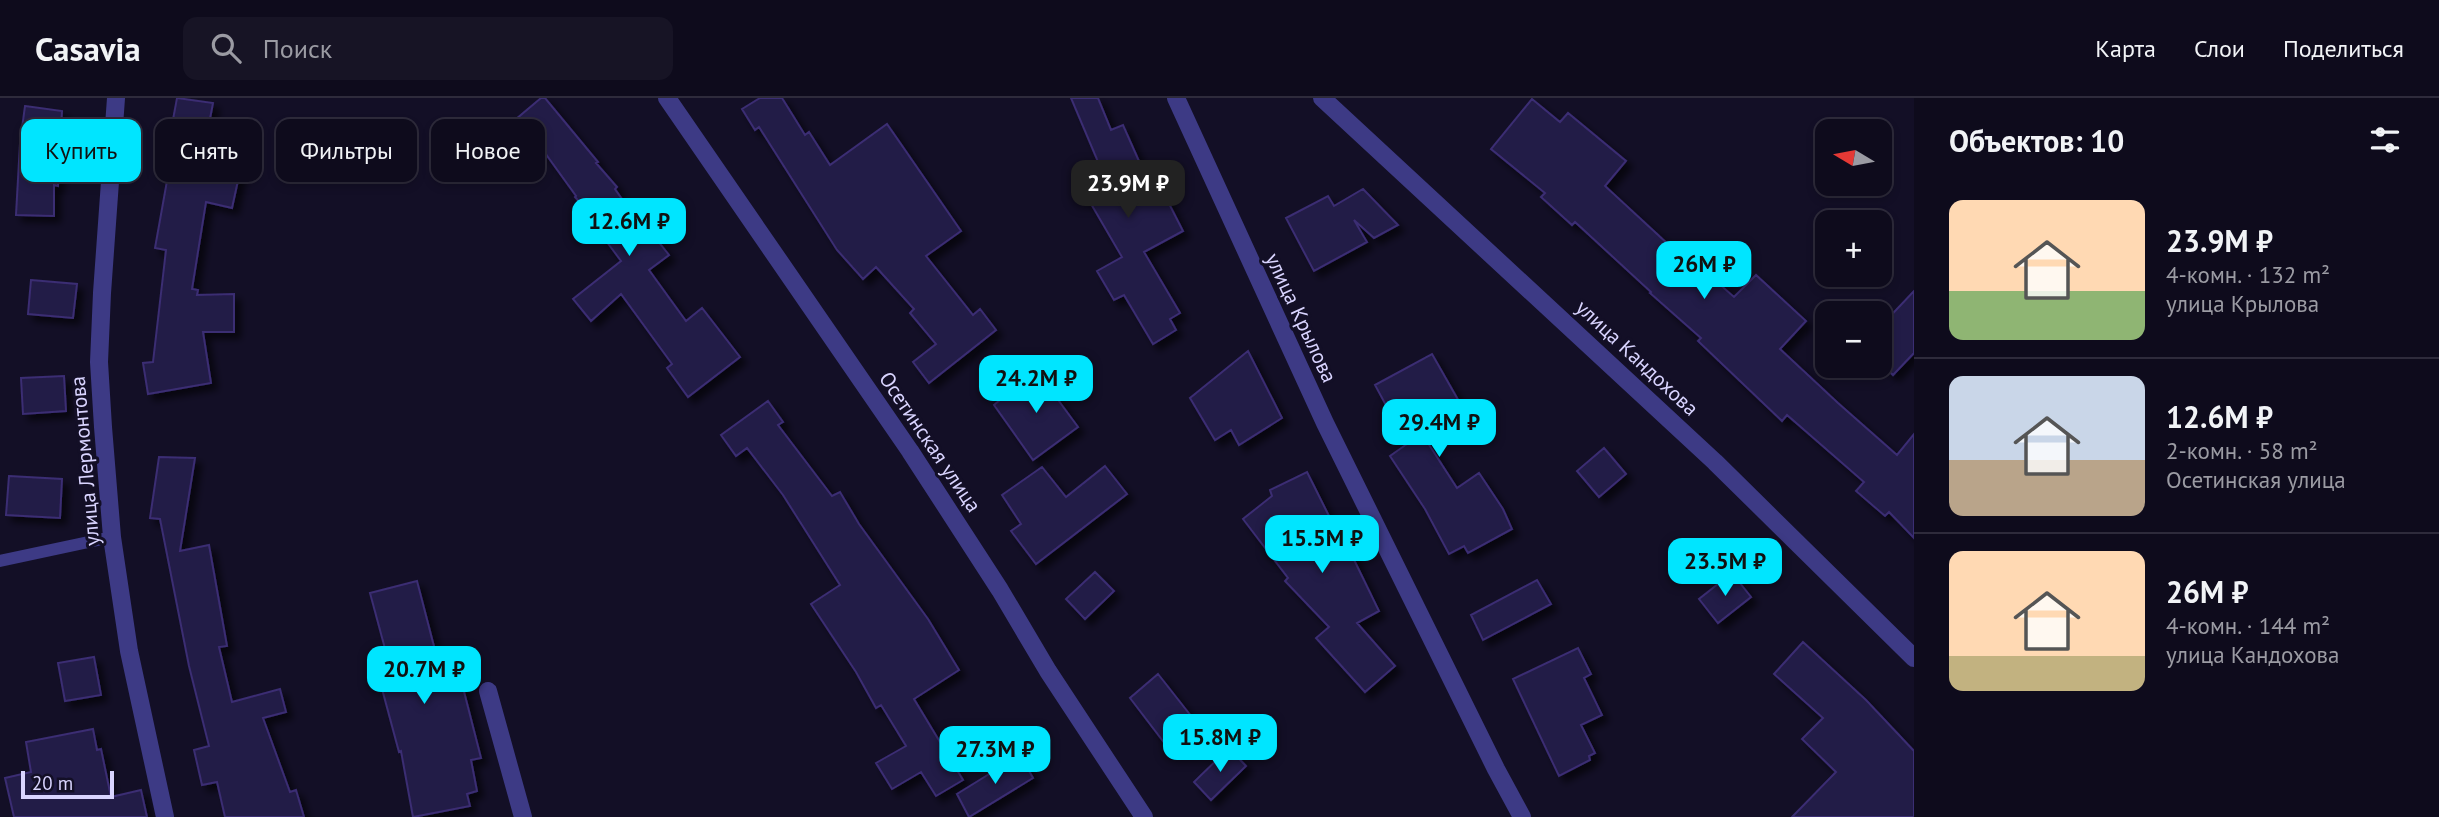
<!DOCTYPE html>
<html lang="ru">
<head>
<meta charset="utf-8">
<style>
	body { margin:0; font-family:"PT Sans",sans-serif; background:#171425; color:#f1f3f6; height:100vh; display:flex; flex-direction:column; font-size:26px; white-space:nowrap }
	* { box-sizing:border-box; margin:0 }
	p { font-size:23px; color:#9b9ba3 }
	.icon { flex:none; width:38px; height:38px; fill:none; stroke:currentColor; stroke-width:2; stroke-linecap:round; stroke-linejoin:round }
	.map { position:relative; flex:1; overflow:hidden }
	.side { display:flex; flex-direction:column; background:#0e0b1c; width:525px }
	.side>* { flex:none }
	.hud { position:absolute; left:21px; top:21px; width:665px; height:63px; display:flex; gap:14px }
	.needle { width:46px; rotate:280deg }
	.buttons { position:absolute; left:1815px; top:21px; display:grid; gap:14px }
	.buttons a { display:grid; place-items:center; width:77px; height:77px; border-radius:14px; background:#0e0b1c; box-shadow:0 4px 10px #0003,0 0 0 2px #2e2b3b; font-size:35px }
	.scale { position:absolute; left:21px; bottom:18px; width:93px; box-sizing:border-box; padding-left:7px; border:4px solid #d9d4ff; border-top:0; font-size:19px; line-height:24px; white-space:nowrap; color:#d9d4ff; -webkit-text-stroke:5px #130f26; paint-order:stroke }
	.price { position:absolute; translate:-50% -60px; padding:0 16px; border-radius:14px; background:#00e5ff; color:#111; font-size:23px; line-height:46px; filter:drop-shadow(0 2px 4px #0008) }
	.price::after { content:''; position:absolute; left:50%; top:42px; width:21px; height:16px; margin-left:-10px; background:inherit; clip-path:polygon(0 0,100% 0,50% 100%) }
	.price.active { background:#222; color:#fff }
	ul { padding:0; list-style:none }
	li { display:flex; align-items:center; gap:21px; height:175px; padding:0 35px }
	li+li { border-top:2px solid #2e2b3b }
	li span { display:grid; place-items:center; flex:none; width:196px; height:140px; border-radius:14px; color:#555 }
	li>.icon { margin-inline-start:auto }
	span .icon { width:84px; height:84px; fill:#fffc; stroke-width:1 }
	li b { font-size:30px }
	h2 { display:flex; justify-content:space-between; align-items:center; height:84px; padding:0 35px; font-size:30px }
	.tag { padding:0 24px; border-radius:14px; background:#0e0b1c; box-shadow:0 4px 10px #0003,0 0 0 2px #2e2b3b; font-size:24px; line-height:63px }
	.tag.active { background:#00e5ff; color:#111 }
	header { display:flex; align-items:center; gap:42px; box-sizing:border-box; height:98px; padding:0 35px; background:#0e0b1c; border-bottom:2px solid #2e2b3b }
	header strong { font-size:33px }
	nav { display:flex; gap:38px; margin-inline-start:auto; font-size:24px }
	.search { width:490px; height:63px; background:#171425; display:flex; align-items:center; gap:18px; box-sizing:border-box; padding:0 24px; border-radius:14px; color:#9b9ba3; font-size:26px }
	main { display:flex; flex:1; min-height:0 }
	.map>svg:first-child { display:block }
	.building { fill:#241b47; stroke:#3b2d73; stroke-width:2; filter:url(#shadow) }
	.lines { fill:none; stroke-linecap:round; stroke-linejoin:round }
	.lane { stroke:#3d3a85; stroke-width:12 }
	.street { stroke:#3d3a85; stroke-width:18 }
	.labels { text-anchor:middle; stroke-width:6; stroke-linejoin:round; paint-order:stroke }
	.street-label { font-size:21px; fill:#d9d4ff; stroke:#130f26 }
</style>
</head>
<body>
<header>
<strong>Casavia</strong>
<div class="search"><svg class="icon" aria-label="search" viewBox="0 0 24 24"><circle cx="10" cy="10" r="6"/><path d="M15 15l6 6"/></svg>Поиск</div>
<nav><a>Карта</a><a>Слои</a><a>Поделиться</a></nav>
</header>
<main>
<div class="map">
<svg width="1914" height="719" viewBox="0 0 1914 719">
	<defs>
		<filter id="shadow"><feDropShadow dx="6" dy="6" stdDeviation="3.5" flood-color="#0009"/></filter>
	</defs>
	<rect width="100%" height="100%" fill="#130f26"/>
	<path class="building" d="M177,0l36,5 -8,42 39,8 -12,55 -26,-6 -14,87 6,1 -1,5 37,-1v38h-31l8,51 -63,11 -5,-31 10,-1 13,-112 -11,-2 22,-123h-5z
		M541,0h4l53,64 -2,1 21,24 -2,2 34,49 4,-3 16,20 -20,15 37,51 16,-13 38,49 -52,40 -21,-29 5,-4 -51,-70 -30,27 -18,-22 48,-38 -20,-27 4,-3 -30,-34 1,-1 -31,-43 -2,1 -28,-34z
		M760,0h22l23,37 4,-3 21,33 57,-41 74,107 -35,25 47,59 7,-6 16,21 -67,53 -16,-21 23,-18 -26,-31 4,-4 -38,-42 -13,12 -26,-29 -78,-123 -4,3 -13,-21z
		M1071,0h27l13,32 12,-5 31,70 8,-5 21,41 -39,21 36,61 -10,6 6,11 -23,14 -29,-49 -10,5 -17,-29 25,-14 -46,-79 23,-14z
		M1532,1l28,23 8,-9 58,48 -21,25 77,71 3,-3 49,43 22,-22 50,46 -26,28 58,54 59,52 17,-21v104l-25,-26 -4,4 -29,-25 8,-9 -77,-67 -5,6 -84,-80 3,-3 -51,-45 1,-1 -76,-70 -3,3 -31,-28 4,-4 -54,-44z
		M25,8l37,5 -4,75 -4,-1v31l-38,-1 4,-72z
		M1363,91l35,36 -24,13 -20,-18 13,22 -53,29 -28,-53 42,-22 6,10z
		M31,182l46,4 -4,34 -45,-4z
		M1914,193v62l-21,22 -13,-12v-36z
		M1248,253l34,67 -43,27 -8,-15 -16,10 -25,-42z
		M1432,256l33,58 -39,28 31,48 22,-15 24,36 9,20 -44,24 -4,-7 -15,8 -24,-45 -35,-53 17,-12 -32,-59z
		M1036,272l42,57 -45,33 -39,-55z
		M64,278l2,35 -43,3 -2,-36z
		M768,303l15,21 -5,3 54,71 8,-4 19,32 69,95 31,51 -45,29 49,81 -27,16 -15,-24 -29,17 -16,-26 30,-17 -25,-41 -5,3 -20,-36 -45,-68 29,-19 -57,-90 -36,-47 -11,8 -15,-21z
		M1604,350l22,26 -27,23 -22,-26z
		M159,359l36,1 -15,93 29,-6 18,101 -8,1 13,55 48,-13 6,23 -23,6 27,74 6,-2 8,27h-79l-8,-35 -15,3 -8,-35 15,-4 -20,-80 -29,-147 -10,-1z
		M1105,368l22,28 -91,70 -25,-33 10,-7 -19,-29 40,-28 24,30z
		M1307,374l32,64 3,-1 37,76 -22,12 38,43 -30,26 -49,-54 13,-11 -44,-46 3,-3 -45,-59 29,-23 -2,-6z
		M9,378l53,3 -2,39 -54,-3z
		M1095,474l19,19 -29,28 -19,-20z
		M1732,475l19,24 -33,26 -19,-24z
		M1537,482l14,24 -68,36 -12,-25z
		M417,483l26,100 17,-5 21,82 -10,2 6,31 -10,3 3,12 -57,11 -12,-66 -2,1 -25,-93 13,-3 -17,-63z
		M1803,544l63,58 48,51v66h-122l44,-45 -34,-33 21,-21 -49,-44z
		M1578,550l13,26 -7,4 18,37 -21,10 14,28 -6,3 1,4 -31,16 -46,-97z
		M94,559l7,38 -36,6 -7,-38z
		M1158,576l37,47 -29,24 -36,-47z
		M93,631l4,21 4,-1 10,48 30,-7 6,27h-133l-9,-39 26,-6 -5,-30z
		M1229,650l17,18 -35,34 -17,-18z
		M1020,657l13,23 -64,39 -12,-23z"/>
	<g class="lines">
		<path class="lane" d="M0,463l112,-24"/>
		<path class="street" d="M116,0l-14,195 -3,69 4,65 9,110 17,114 36,166
			M667,0l243,353 90,139 48,81 96,146
			M1176,0l149,325 171,346 26,48
			M1322,0l393,364 199,196
			M488,593l35,126"/>
	</g>
	<g class="labels">
		<g class="street-label">
			<text transform="translate(1301 220) rotate(65)" y="7">улица Крылова</text>
			<text transform="translate(1637 260) rotate(43)" y="7">улица Кандохова</text>
			<text transform="translate(930 344) rotate(56)" y="7">Осетинская улица</text>
			<text transform="translate(85 363) rotate(-95)" y="7">улица Лермонтова</text>
		</g>
	</g>
</svg>
<div class="buttons">
<a><svg class="needle" viewBox="-14 -14 28 28"><path d="M0-13l5 13h-10z" fill="#e53935"/><path d="M0 13l5-13h-10z" fill="#9b9ba3"/></svg></a>
<a>+</a>
<a>−</a>
</div>
<div class="scale">20 m</div>
<b class="price active" style="left:1128px;top:122px">23.9M ₽</b>
<b class="price" style="left:629px;top:160px">12.6M ₽</b>
<b class="price" style="left:1704px;top:203px">26M ₽</b>
<b class="price" style="left:1036px;top:317px">24.2M ₽</b>
<b class="price" style="left:1439px;top:361px">29.4M ₽</b>
<b class="price" style="left:1322px;top:477px">15.5M ₽</b>
<b class="price" style="left:1725px;top:500px">23.5M ₽</b>
<b class="price" style="left:424px;top:608px">20.7M ₽</b>
<b class="price" style="left:1220px;top:676px">15.8M ₽</b>
<b class="price" style="left:995px;top:688px">27.3M ₽</b>
<div class="hud">
<a class="tag active">Купить</a>
<a class="tag">Снять</a>
<a class="tag">Фильтры</a>
<a class="tag">Новое</a>
</div>
</div>
<section class="side">
<h2>Объектов: 10<svg class="icon" aria-label="filters" viewBox="0 0 24 24"><path d="M4 7h16M4 17h16"/><circle cx="9" cy="7" r="2"/><circle cx="15" cy="17" r="2"/></svg></h2>
<ul>
<li><span style="background:linear-gradient(#ffd9b3 65%,#8fb573 0)"><svg class="icon" aria-label="home" viewBox="0 0 24 24"><path d="M3 11l9-7 9 7M6 9v11h12V9"/></svg></span><div><b>23.9M ₽</b><p>4-комн. · 132 m²</p><p>улица Крылова</p></div></li>
<li><span style="background:linear-gradient(#c9d6e8 60%,#b9a48a 0)"><svg class="icon" aria-label="home" viewBox="0 0 24 24"><path d="M3 11l9-7 9 7M6 9v11h12V9"/></svg></span><div><b>12.6M ₽</b><p>2-комн. · 58 m²</p><p>Осетинская улица</p></div></li>
<li><span style="background:linear-gradient(#ffd9b3 75%,#c2b280 0)"><svg class="icon" aria-label="home" viewBox="0 0 24 24"><path d="M3 11l9-7 9 7M6 9v11h12V9"/></svg></span><div><b>26M ₽</b><p>4-комн. · 144 m²</p><p>улица Кандохова</p></div></li>
</ul>
</section>
</main>
</body>
</html>
